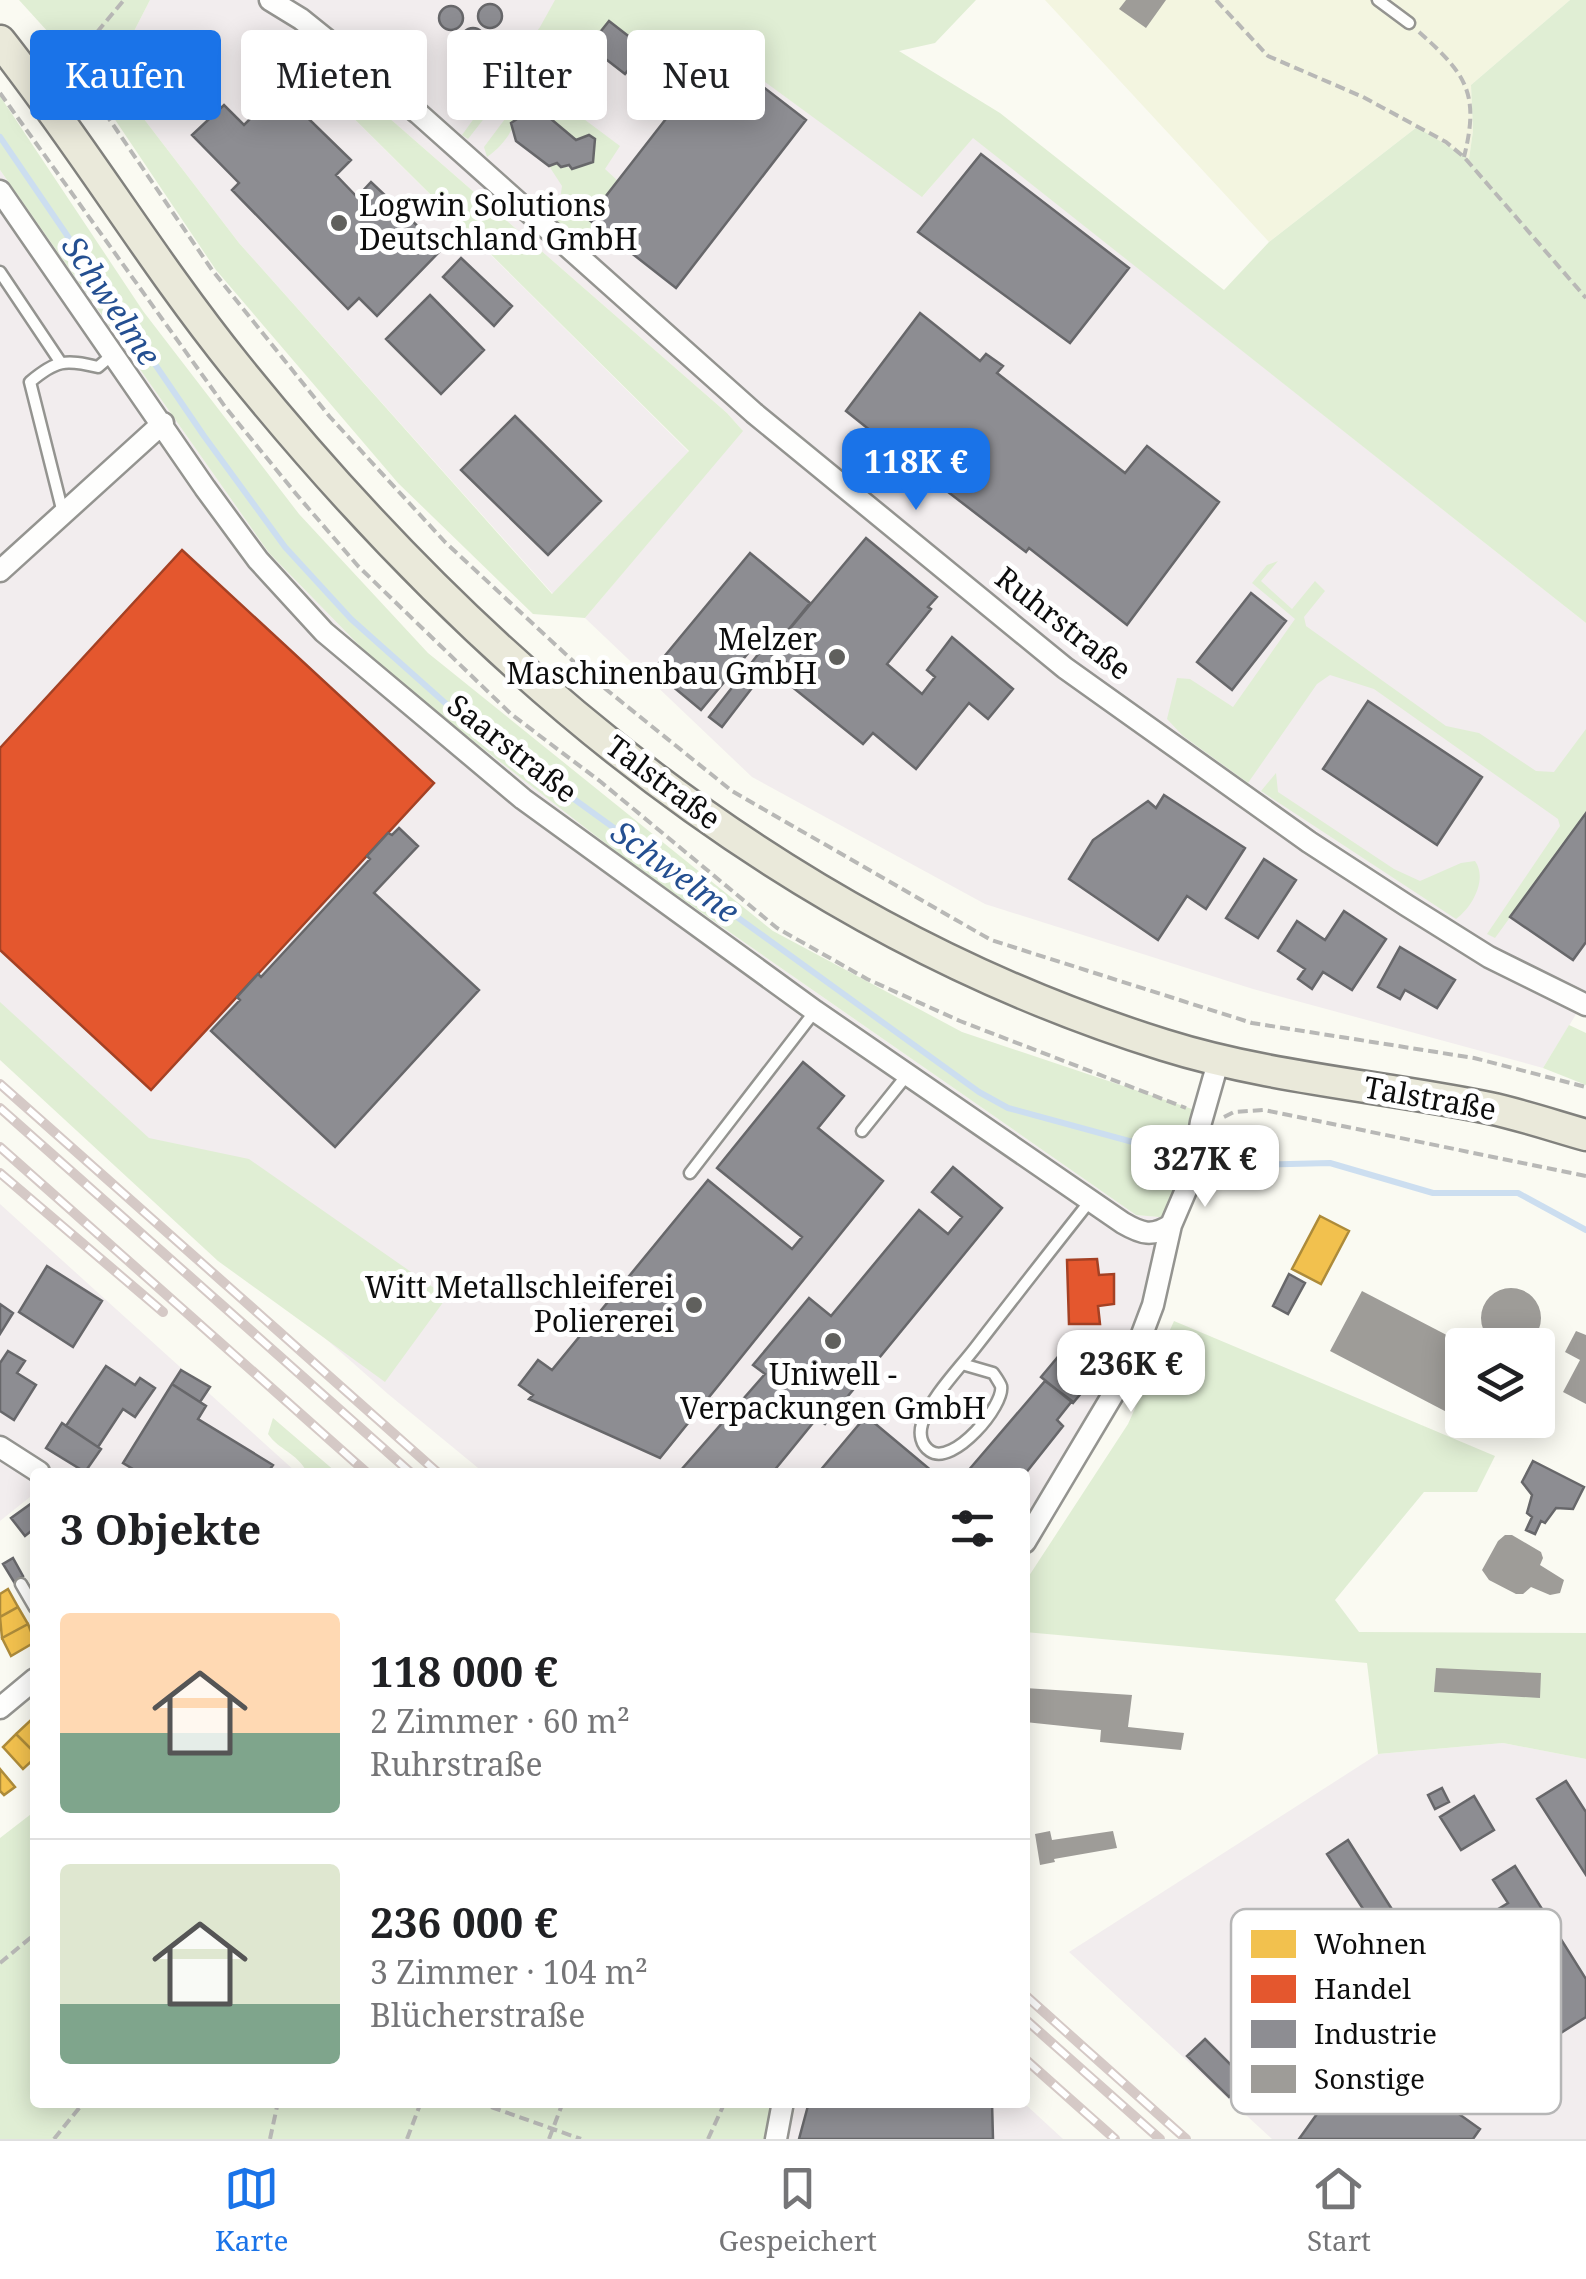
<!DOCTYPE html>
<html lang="de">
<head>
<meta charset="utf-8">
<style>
	body { margin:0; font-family:"Noto Serif",serif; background:#f2f2f2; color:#202124; height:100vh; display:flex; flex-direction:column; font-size:38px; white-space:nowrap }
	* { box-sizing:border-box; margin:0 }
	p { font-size:32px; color:#757577 }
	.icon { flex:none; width:55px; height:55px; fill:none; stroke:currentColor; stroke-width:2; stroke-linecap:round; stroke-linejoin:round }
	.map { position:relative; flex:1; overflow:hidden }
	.details { position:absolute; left:30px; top:1468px; width:1000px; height:640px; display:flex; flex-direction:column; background:#fff; border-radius:10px; box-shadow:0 5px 25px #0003 }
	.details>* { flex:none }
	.banner { position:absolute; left:30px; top:30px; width:1000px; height:90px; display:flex; gap:20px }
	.buttons { position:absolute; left:1445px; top:1328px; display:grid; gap:20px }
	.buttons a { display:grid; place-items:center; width:110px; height:110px; border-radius:10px; background:#fff; box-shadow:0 5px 25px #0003; font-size:50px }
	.price { position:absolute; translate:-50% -85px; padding:0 22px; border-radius:20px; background:#fff; color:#222; font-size:32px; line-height:65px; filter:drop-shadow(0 2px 5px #0008) }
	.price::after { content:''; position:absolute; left:50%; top:60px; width:30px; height:22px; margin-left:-15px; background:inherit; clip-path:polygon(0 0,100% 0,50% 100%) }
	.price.on { background:#1a73e8; color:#fff }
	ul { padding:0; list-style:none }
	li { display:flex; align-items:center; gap:30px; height:250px; padding:0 30px }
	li+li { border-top:2px solid #e0e0e0 }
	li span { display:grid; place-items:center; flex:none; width:280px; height:200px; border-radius:10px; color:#555 }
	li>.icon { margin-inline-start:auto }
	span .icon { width:120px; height:120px; fill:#fffc; stroke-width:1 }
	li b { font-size:42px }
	h2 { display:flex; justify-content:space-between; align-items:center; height:120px; padding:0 30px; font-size:42px }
	.chip { padding:0 35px; border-radius:10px; background:#fff; box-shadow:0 5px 25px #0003; font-size:35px; line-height:90px }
	.chip.on { background:#1a73e8; color:#fff }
	.tabs { display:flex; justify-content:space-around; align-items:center; height:140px; border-top:2px solid #e0e0e0; background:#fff; font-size:28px; color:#757577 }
	.tabs a { display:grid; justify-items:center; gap:5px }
	.tabs .on { color:#1a73e8 }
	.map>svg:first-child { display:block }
	.industrial { fill:#f2edee }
	.farmland { fill:#f3f5e0 }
	.green { fill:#e0eed4 }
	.homes { fill:#f2c14e; stroke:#ad8b3a; stroke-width:2.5 }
	.shops { fill:#e4572e; stroke:#a44124; stroke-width:2.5 }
	.industry { fill:#8d8d92; stroke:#67676a; stroke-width:2.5 }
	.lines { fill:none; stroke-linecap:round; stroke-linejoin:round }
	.stream { stroke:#ccdef0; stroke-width:6 }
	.building { fill:#9e9c98 }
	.lane-casing { stroke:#949490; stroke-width:15 }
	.street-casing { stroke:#949490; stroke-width:25 }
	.primary-casing { stroke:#81817d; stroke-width:35 }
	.path { stroke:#b8b8b6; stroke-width:4; stroke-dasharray:10 5; stroke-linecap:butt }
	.lane { stroke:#fefefd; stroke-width:10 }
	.street { stroke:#fefefd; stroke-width:20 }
	.primary { stroke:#eae9da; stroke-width:30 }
	.rail-casing { stroke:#d5c9c6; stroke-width:10 }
	.rail { stroke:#fff; stroke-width:6; stroke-dasharray:19; stroke-linecap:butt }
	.poi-dot { fill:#60605d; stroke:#fff; stroke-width:4 }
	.labels { text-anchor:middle; stroke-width:10; stroke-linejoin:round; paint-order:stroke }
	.poi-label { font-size:30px; fill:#0d0d0d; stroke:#fff; text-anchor:end }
	.street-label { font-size:30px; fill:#0d0d0d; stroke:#fff }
	.water-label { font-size:32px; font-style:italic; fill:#244f91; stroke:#fff }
	.key { fill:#fff; stroke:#b6b6b6; stroke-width:2.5 }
	.key-label { font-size:28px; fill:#0d0d0d }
</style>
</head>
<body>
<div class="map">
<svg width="1586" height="2139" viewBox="0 0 1586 2139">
	<rect width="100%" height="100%" fill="#fafaf2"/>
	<path class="industrial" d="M150,0h504l269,196 50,-59 613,486v375l-43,70 -290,-79 -268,-85 -233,-127 -167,-159 157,-188 -15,-17 -418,-365 -13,13 393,391 -136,142 -314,-351 -128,-167z
		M0,170l269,383 119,122 248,192 500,348 45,4 -25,95 -131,215v-57h-542l-95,-78 -388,-344z
		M0,1204l296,268h-261v21l-35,28z
		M1503,1743l83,16v380h-314l-203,-187 309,-198z
		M797,2102l227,1 39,36h-276z"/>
	<path class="farmland" d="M1045,0h525l-99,85 2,46 -4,29 -52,-33 -148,115z"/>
	<path class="green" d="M19,0h131l-39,76 128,167 313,351 137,-143 -394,-391 14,-12 418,365 16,18 -158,187 -52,-4 -135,-131 -182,-213 -137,-204z
		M555,0h421l-41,43 -36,8 101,62 224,177 45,-48 148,-115 52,32 4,-28 -2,-46 99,-85h16v623l-613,-485 -51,59 -202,-148 -21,28 -25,-1 -65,-55 -20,25c-12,0 -28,-7 -43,-7l-78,100 -6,-4 78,-108z
		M547,79l13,4 -7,13 67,50 -15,23 13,12 -30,38 11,9 -2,2c-19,2 -24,6 -40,-9l5,-35 -13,-20 8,-3 15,6 21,-7 -17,-22 -31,-26v-6l-12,-9 -6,1v9l-9,3c-3,17 -15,34 -31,45l-3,-10 42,-56z
		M0,96l143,215 156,203 129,139 345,278 189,101 239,80 -20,107 -45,-4 -500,-348 -248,-192 -119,-122 -269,-383z
		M1278,561l-17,20 31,28 23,-28 10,10 -21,26 2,9 140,100 33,7 57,38 18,1 32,-43v84l-91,125 -8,-4 73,-108 -2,-7 -184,-130 -44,-14 -13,9 -69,99 -65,-47 -16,-17 10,-41 13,1 43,28 62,-88 -43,-36 15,-18z
		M1276,773l2,19 116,77 26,12 41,-18 14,-2c13,18 -3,47 -19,58l-195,-128z
		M0,1002l149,136 100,21 198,138 -62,85 -167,-121 -218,-201z
		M1569,1025l17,8v52l-43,-17z
		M1174,1321l321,135 -18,36h-53l-89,108 24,32 227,1v126l-83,-16 -125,11 -11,-91 -342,-31v-50l103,-158z
		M273,1418l63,54h-29c-11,-20 -28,-22 -39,-38z
		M35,1811v291l737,1 -8,36h-764v-301z"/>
	<path class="homes" d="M1320,1216l29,15 -28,53 -29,-15z
		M8,1589l10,18 -18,10v-23z
		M18,1607l10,17 -26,14 -2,-21z
		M28,1624l7,18 -24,14 -9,-18z
		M31,1720l4,4v29l-19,-19z
		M16,1734l19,19v5l-12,11 -20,-22z
		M0,1769l15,18 -11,8 -4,-4z"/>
	<path class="shops" d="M182,550l252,233 -283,307 -151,-140v-202z
		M1097,1259l2,16 15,-1v30l-16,2 2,18h-31l-2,-64z"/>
	<path class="industry" d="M478 16a12 12 0 1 1 24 0a12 12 0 1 1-24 0Z
		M439 18a12 12 0 1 1 24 0a12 12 0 1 1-24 0Z
		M609,21l36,28 -20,25 -36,-28z
		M461 40a12 12 0 1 1 24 0a12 12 0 1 1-24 0Z
		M718,52l88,68 -130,168 -88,-69z
		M279,90l72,70 -15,15 21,22 14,-15 71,67 -65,67 -18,-18 -11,11 -116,-119 7,-7 -47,-48 32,-30 20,20z
		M533,99l13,9 -1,6 31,26 13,-5 6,4 -2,23 -21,7 -3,-4 -8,2 -4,-4 -8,3 -33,-25 -5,-18 6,-4 1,-7 9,-3v-9z
		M981,154l148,114 -59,75 -152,-111z
		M461,258l51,48 -18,20 -51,-49z
		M430,295l54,55 -43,44 -55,-55z
		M920,313l60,48 6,-7 17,12 -6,7 128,100 22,-27 72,56 -92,123 -98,-77 -3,4 -113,-87 -5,7 -17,-14 5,-7 -50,-40z
		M515,416l86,85 -53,54 -87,-85z
		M866,538l71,59 -9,10 3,2 -44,55 35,30 13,-17 -8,-7 25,-33 61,52 -25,30 -19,-16 -53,66 -43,-36 -10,11 -72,-58 -4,-10 2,-11 -17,-15z
		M750,553l60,50 -38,47 -13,-10 -58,70 -48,-40z
		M1251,593l35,28 -54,69 -35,-28z
		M763,648l12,10 -53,69 -13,-10z
		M1368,701l114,76 -45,68 -114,-76z
		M1164,795l81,53 -39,61 -19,-13 -29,44 -89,-61 24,-39 55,-39 8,7z
		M1586,813v129l-13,18 -63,-43z
		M399,828l19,18 -44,47 105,97 -144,157 -124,-116 29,-31 -3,-3 21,-23 3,3 109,-118 -3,-3 21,-23 4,2z
		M1264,859l32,21 -38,58 -32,-20z
		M1344,911l42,28 -34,51 -29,-18 -11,17 -14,-10 7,-10 -27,-18 19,-30 28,19z
		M1400,947l55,33 -18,28 -32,-18 -5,9 -22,-12z
		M803,1062l41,34 -26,32 65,53 -223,277 -131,-59 4,-4 -14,-10 19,-25 14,10 156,-190 84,69 10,-12 -85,-69z
		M953,1167l49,41 -177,216 -8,-6 -44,54 -92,-2 84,-96 -12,-9 56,-67 22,18 88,-106 29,24 14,-17 -30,-25z
		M47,1266l55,35 -29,46 -54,-35z
		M1289,1274l16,9 -17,31 -15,-8z
		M0,1304l13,9 -13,21z
		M1077,1334l32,26 -36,43 -32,-26z
		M8,1351l17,10 -8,12 19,12 -22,35 -14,-9v-48z
		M106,1366l29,19 5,-7 15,10 -20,29 -12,-8 -25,38 -32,-21z
		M181,1370l29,17 -10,15 -28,-18z
		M1045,1381l27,20 -15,19 6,6 -38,48 -58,-2z
		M172,1384l34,22 -8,13 75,46 -5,7h-130l-15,-9z
		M866,1416l67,56h-114z
		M62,1423l39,26 -16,23 -39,-24z
		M1533,1461l51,26 -11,22 -17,-1 -11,15 -4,-2 -6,13 -9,-4 6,-13 -5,-4 5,-18 -10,-13z
		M32,1503l3,3v22l-10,8 -14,-18z
		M13,1558l10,18 -9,6 -11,-18z
		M1566,1781l20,31v63l-49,-76z
		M1442,1788l7,14 -14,7 -7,-14z
		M1474,1796l20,34 -33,20 -21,-33z
		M1348,1840l45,71 -20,13 -46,-70z
		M1515,1866l71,113v38l-41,26 -73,-118 36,-22 -15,-23z
		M1205,2039l41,41 -17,17 -42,-41z
		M1365,2047l115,82 -7,10h-174z
		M809,2102h183l1,37h-194z"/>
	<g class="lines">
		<path class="stream" d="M0,137l204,299 81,111 66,72 111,99 517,374 29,16 154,42 86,15 82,-2 103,30h85l68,37"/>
	</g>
	<path class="building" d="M1126,0h40l-20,28 -27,-19z
		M1481 1318a30 30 0 1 1 60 0a30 30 0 1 1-60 0Z
		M1362,1291l100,52v77l-132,-69z
		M1576,1331l10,4v69l-23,-12 17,-32 -15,-8z
		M1505,1535h7l29,17 2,6 -3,7 24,15 -4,13 -10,2 -19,-8 -8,7h-7l-27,-14 -7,-10 16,-29z
		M1436,1668l105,5 -1,25 -106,-6z
		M1025,1688l107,7 -4,32 56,6 -3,17 -81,-8 1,-12 -76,-8z
		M1050,1831l2,9 61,-9 4,17 -63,11 1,3 -15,3 -5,-31z"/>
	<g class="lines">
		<defs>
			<path id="lane" d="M1378,0l31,23
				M0,272l61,91
				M63,513l-33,-131c26,-22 35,-23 68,-15l14,-12
				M862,1131l45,-56
				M690,1173l125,-162
				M962,1364l31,9c1,1 8,12 8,13 4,19 -48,81 -71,65 -9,-6 -11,-17 -8,-27 9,-27 36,-54 53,-76 38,-49 76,-98 115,-147
				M21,1584l14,24"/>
			<path id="street" d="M270,0l31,19 118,95 335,299 311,255 244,174 97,63 83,52 97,48
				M0,191l205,297 53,72 66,72 199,167 292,212 308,212c19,11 29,14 48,2
				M0,571l163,-148
				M0,1447l39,25
				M1025,1542l105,-176 23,-61 18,-80 21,-49 9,-54 18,-63
				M0,1708l35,-29
				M776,2139l7,-37"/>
			<path id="primary" d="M0,41c83,105 152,221 236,325 245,304 550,561 928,679 105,33 217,41 325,63 33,7 65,18 97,27"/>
		</defs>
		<use href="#lane" class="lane-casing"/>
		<use href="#street" class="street-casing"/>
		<use href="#primary" class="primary-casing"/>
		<path class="path" d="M1216,0l52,56 95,41 83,45 18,15 122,141
			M1419,32c47,42 61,61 45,125
			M71,63l141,207 118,147 115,125 142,132 145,117 259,149 261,83 222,35 112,29
			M54,73l17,-10 53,-63
			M0,93l226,315 71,87 61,71 153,148 90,68 176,146 90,51 93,42 226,87
			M1224,1117l10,-5 30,-2 322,66
			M0,1963l35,-29
			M477,2102l104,37
			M54,2139l30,-37
			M270,2139l8,-37
			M407,2139l14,-37
			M549,2139l14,-37
			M708,2139l17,-37"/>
		<use href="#lane" class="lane"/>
		<use href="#street" class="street"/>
		<use href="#primary" class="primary"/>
		<defs>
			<path id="rail" d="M0,1084l437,388
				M0,1108l410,364
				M0,1147l366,325
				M0,1173l163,139
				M1025,1995l161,144
				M1025,2019l135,120
				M1025,2059l90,80"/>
		</defs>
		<use href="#rail" class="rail-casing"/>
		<use href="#rail" class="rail"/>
	</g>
	<g class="poi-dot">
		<circle cx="339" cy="223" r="10"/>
		<circle cx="837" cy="657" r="10"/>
		<circle cx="694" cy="1305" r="10"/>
		<circle cx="833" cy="1341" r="10"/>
	</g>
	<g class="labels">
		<g class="poi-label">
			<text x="359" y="216" text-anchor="start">Logwin Solutions<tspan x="359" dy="34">Deutschland GmbH</tspan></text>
			<text x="817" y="650">Melzer<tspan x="817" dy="34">Maschinenbau GmbH</tspan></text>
			<text x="674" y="1298">Witt Metallschleiferei<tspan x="674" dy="34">Poliererei</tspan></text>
			<text x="833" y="1385" text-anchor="middle">Uniwell -<tspan x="833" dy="34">Verpackungen GmbH</tspan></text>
		</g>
		<g class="street-label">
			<text transform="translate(1063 624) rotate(38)" y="10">Ruhrstraße</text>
			<text transform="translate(512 749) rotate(38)" y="10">Saarstraße</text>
			<text transform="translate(663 783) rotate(37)" y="10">Talstraße</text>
			<text transform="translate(1430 1099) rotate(10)" y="10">Talstraße</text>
		</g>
		<g class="water-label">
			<text transform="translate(111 301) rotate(56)" y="11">Schwelme</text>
			<text transform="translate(675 872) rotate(36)" y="11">Schwelme</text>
		</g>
	</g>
	<rect x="1231" y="1909" width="330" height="205" rx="15" class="key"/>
	<rect x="1251" y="1930" width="45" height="28" fill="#f2c14e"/>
	<rect x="1251" y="1975" width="45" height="28" fill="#e4572e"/>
	<rect x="1251" y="2020" width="45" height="28" fill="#8d8d92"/>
	<rect x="1251" y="2065" width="45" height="28" fill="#9e9c98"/>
	<g class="key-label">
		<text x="1314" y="1954">Wohnen</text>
		<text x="1314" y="1999">Handel</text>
		<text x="1314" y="2044">Industrie</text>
		<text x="1314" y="2089">Sonstige</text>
	</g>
</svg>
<div class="buttons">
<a><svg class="icon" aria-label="layers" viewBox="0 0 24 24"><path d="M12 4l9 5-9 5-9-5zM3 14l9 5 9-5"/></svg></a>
</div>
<b class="price on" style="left:916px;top:513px">118K €</b>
<b class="price" style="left:1205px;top:1210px">327K €</b>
<b class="price" style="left:1131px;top:1415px">236K €</b>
<div class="banner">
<a class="chip on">Kaufen</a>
<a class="chip">Mieten</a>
<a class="chip">Filter</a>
<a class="chip">Neu</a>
</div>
<section class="details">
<h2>3 Objekte<svg class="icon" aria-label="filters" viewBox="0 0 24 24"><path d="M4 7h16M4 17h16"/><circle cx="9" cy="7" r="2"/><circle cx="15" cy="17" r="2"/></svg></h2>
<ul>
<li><span style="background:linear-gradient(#ffd9b3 60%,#7fa58c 0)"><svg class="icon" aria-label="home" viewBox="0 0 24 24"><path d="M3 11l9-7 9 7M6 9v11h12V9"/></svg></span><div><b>118 000 €</b><p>2 Zimmer · 60 m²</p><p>Ruhrstraße</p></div></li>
<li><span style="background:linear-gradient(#dfe7d0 70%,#7fa58c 0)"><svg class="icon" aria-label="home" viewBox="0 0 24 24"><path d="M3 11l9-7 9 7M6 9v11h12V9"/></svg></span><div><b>236 000 €</b><p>3 Zimmer · 104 m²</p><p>Blücherstraße</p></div></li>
</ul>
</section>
</div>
<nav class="tabs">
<a class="on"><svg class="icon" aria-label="map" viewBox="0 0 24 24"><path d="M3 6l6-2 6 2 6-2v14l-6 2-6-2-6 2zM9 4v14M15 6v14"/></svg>Karte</a>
<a><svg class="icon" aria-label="saved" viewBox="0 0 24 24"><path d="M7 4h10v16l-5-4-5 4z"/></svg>Gespeichert</a>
<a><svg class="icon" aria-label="home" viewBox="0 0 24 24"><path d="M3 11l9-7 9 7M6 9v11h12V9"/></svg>Start</a>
</nav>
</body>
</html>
